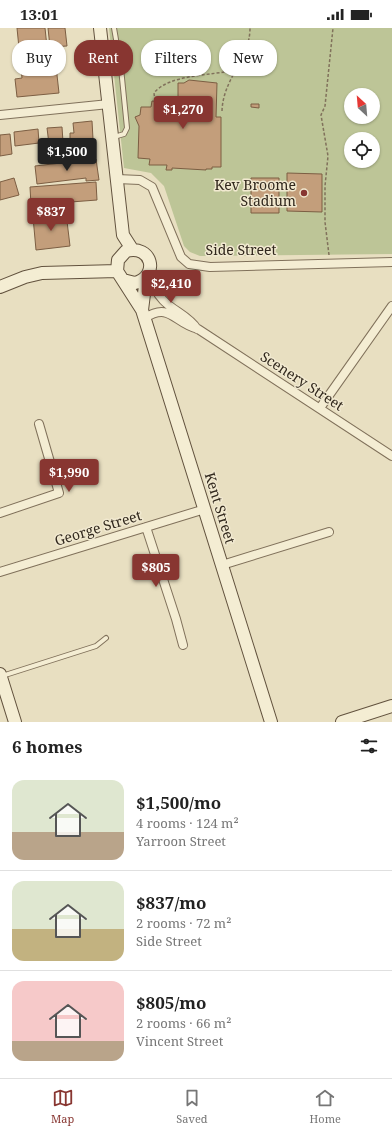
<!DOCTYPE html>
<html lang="en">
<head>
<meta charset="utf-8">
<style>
	body { margin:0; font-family:"Noto Serif",serif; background:#f2f2f2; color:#222; height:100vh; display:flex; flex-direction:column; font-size:15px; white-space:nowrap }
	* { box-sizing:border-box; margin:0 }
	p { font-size:13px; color:#767676 }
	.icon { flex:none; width:22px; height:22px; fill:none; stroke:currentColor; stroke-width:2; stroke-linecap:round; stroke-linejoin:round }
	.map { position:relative; height:694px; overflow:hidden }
	.side { display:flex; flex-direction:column; background:#fff; flex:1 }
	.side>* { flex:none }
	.hud { position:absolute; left:12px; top:12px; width:368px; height:36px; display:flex; gap:8px }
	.needle { width:26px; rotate:334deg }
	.fabs { position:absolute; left:344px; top:60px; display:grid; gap:8px }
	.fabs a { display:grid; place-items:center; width:36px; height:36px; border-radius:50%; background:#fff; box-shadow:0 1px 3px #0004; font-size:20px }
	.price { position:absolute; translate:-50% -34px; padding:0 9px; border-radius:4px; background:#883631; color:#fff; font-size:13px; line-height:26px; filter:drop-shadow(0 1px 2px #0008) }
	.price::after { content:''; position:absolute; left:50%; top:24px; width:12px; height:9px; margin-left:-6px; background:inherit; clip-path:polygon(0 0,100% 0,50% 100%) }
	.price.on { background:#222; color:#fff }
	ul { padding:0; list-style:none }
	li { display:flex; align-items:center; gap:12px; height:100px; padding:0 12px }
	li+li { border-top:1px solid #e0e0e0 }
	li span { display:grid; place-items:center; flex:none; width:112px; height:80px; border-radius:12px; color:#555 }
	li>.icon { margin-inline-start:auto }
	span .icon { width:48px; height:48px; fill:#fffc; stroke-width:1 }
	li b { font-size:17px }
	h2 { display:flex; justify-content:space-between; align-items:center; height:48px; padding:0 12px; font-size:17px }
	.pill { padding:0 14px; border-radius:16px; background:#fff; box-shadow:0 1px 3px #0004; font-size:14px; line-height:36px }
	.pill.on { background:#883631; color:#fff }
	.status { display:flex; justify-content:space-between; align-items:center; height:28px; padding:0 20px; background:#fff; direction:ltr }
	.status svg { height:11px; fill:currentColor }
	.dock { display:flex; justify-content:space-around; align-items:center; height:56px; border-top:1px solid #e0e0e0; background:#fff; font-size:11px; color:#767676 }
	.dock a { display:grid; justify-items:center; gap:2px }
	.dock .on { color:#883631 }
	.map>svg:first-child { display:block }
	.green { fill:#bdc597; fill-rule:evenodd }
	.building { fill:#c39e7b; stroke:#7c5e43 }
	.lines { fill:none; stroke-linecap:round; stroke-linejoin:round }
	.lane-casing { stroke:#80715b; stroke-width:6 }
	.street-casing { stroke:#80715b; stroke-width:10 }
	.secondary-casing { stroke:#62523e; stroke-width:14 }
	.path { stroke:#80715b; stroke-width:1.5; stroke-dasharray:3 2; stroke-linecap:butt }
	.lane { stroke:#f4edd3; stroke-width:4 }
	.street { stroke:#f4edd3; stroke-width:8 }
	.secondary { stroke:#f4edd3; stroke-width:12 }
	.poi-dot { fill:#883631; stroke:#f1e9d0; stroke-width:1.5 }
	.labels { text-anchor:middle; stroke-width:3; stroke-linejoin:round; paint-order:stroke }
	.poi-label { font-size:14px; fill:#31281d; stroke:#f1e9d0; text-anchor:end }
	.street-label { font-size:14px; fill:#31281d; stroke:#f1e9d0 }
</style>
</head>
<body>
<div class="status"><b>13:01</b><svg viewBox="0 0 49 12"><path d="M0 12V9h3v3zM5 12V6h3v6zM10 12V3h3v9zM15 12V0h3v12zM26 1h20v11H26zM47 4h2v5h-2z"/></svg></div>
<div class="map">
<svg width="392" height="694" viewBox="0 0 392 694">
	<rect width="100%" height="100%" fill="#e8dfc1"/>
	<path class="green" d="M109,0h283v226l-192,2 -10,-4 -6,-6 -20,-60 -13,-13 -27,-5zM351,67h22v22h-22zM351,111h22v22h-22z"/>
	<path class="building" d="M17,0h28l4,38h7l3,27 -42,4 -2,-18 7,-1z
		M48,0h17l2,18 -17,1z
		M189,52l28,3 -1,34h5v50h-9v2h-6v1l-34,-2v2h-6l1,-5h-18l1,-6 -12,-1 1,-32 -4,-9 5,-2 1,-8h10l1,-6 12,1v5h14v-24h6z
		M251,76h8v4l-8,-1z
		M92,93l1,18 -23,2v-8h4l-1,-10z
		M62,99l1,15 -14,2 -2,-16z
		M38,101l1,14 -24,3 -1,-14z
		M10,106l2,20 -12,2v-21z
		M96,131l3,21 -13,1v-3l-49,6 -2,-18z
		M287,145l35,1v38l-35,-1z
		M14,150l5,17 -19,5v-18z
		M251,150h28v35h-28z
		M96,154l1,18 -66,5 -1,-18z
		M66,185l4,33 -34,4 -3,-33z"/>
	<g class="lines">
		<defs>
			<path id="lane" d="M114,0l7,40 6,60 -3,6 -10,3
				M2,648l94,-30 10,-8"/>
			<path id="street" d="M0,87l109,-11
				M117,151l23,1 12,7 29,70 8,7 21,3 182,-5
				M150,243c2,10 5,21 13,29 10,11 26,16 34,29
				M145,290c25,-16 29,5 53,11l194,127
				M320,380l72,-102
				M0,485l59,-20 -20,-69
				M146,499l30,92 7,26
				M222,537l107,-33
				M0,544l205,-63"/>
			<path id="secondary" d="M100,0l23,207 9,14
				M123,252l12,3c25,-7 17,-39 -9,-32l-8,9 -1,11 25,39 129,412
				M0,259l25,-10 17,-4 75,-2
				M142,282l4,-32
				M0,646l15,48
				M342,694l50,-16"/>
		</defs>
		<use href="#lane" class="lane-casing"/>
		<use href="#street" class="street-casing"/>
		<use href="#secondary" class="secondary-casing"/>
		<path class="path" d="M155,73l-1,-8c15,-19 57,-17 80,-23
			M222,83c1,-33 28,-52 28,-83
			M329,227l-4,-33v-36l3,-30 -7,-41 4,-9 8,-78"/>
		<use href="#lane" class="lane"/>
		<use href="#street" class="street"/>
		<use href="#secondary" class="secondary"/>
	</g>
	<circle class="poi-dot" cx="304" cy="165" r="4"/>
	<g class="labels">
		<g class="poi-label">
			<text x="296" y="162">Kev Broome<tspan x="296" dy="16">Stadium</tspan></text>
		</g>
		<g class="street-label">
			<text x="241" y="227">Side Street</text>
			<text transform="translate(302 353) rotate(33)" y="5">Scenery Street</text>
			<text transform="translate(220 480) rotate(73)" y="5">Kent Street</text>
			<text transform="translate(98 500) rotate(-17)" y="5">George Street</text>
		</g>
	</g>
</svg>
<div class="fabs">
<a><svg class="needle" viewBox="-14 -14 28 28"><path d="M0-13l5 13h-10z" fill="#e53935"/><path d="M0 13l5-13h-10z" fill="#767676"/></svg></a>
<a><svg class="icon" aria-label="locate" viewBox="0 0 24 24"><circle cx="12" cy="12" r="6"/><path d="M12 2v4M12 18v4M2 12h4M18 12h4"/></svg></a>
</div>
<b class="price" style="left:183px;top:102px">$1,270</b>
<b class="price on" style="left:67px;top:144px">$1,500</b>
<b class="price" style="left:51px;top:204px">$837</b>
<b class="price" style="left:171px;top:276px">$2,410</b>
<b class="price" style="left:69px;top:465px">$1,990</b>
<b class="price" style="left:156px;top:560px">$805</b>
<div class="hud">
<a class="pill">Buy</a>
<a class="pill on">Rent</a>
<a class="pill">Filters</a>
<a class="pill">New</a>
</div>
</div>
<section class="side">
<h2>6 homes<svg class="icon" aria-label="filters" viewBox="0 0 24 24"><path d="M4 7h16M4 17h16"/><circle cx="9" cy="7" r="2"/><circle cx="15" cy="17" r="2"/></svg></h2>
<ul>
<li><span style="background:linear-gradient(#dfe7d0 65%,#b9a48a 0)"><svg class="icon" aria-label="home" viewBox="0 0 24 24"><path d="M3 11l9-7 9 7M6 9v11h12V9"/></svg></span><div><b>$1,500/mo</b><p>4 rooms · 124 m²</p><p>Yarroon Street</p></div></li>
<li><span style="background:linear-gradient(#dfe7d0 60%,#c2b280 0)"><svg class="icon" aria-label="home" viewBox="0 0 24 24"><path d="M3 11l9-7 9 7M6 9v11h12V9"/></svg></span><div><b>$837/mo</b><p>2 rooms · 72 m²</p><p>Side Street</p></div></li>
<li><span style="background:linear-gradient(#f6c9c9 75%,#b9a48a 0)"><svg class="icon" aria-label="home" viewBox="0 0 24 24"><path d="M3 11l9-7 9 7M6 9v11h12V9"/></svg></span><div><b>$805/mo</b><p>2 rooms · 66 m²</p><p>Vincent Street</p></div></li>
</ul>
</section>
<nav class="dock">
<a class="on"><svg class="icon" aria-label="map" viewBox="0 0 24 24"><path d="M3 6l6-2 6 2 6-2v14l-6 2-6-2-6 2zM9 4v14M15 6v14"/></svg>Map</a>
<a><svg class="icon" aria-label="saved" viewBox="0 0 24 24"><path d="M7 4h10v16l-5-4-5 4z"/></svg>Saved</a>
<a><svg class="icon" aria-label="home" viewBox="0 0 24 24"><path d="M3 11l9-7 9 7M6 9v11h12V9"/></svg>Home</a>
</nav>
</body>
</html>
